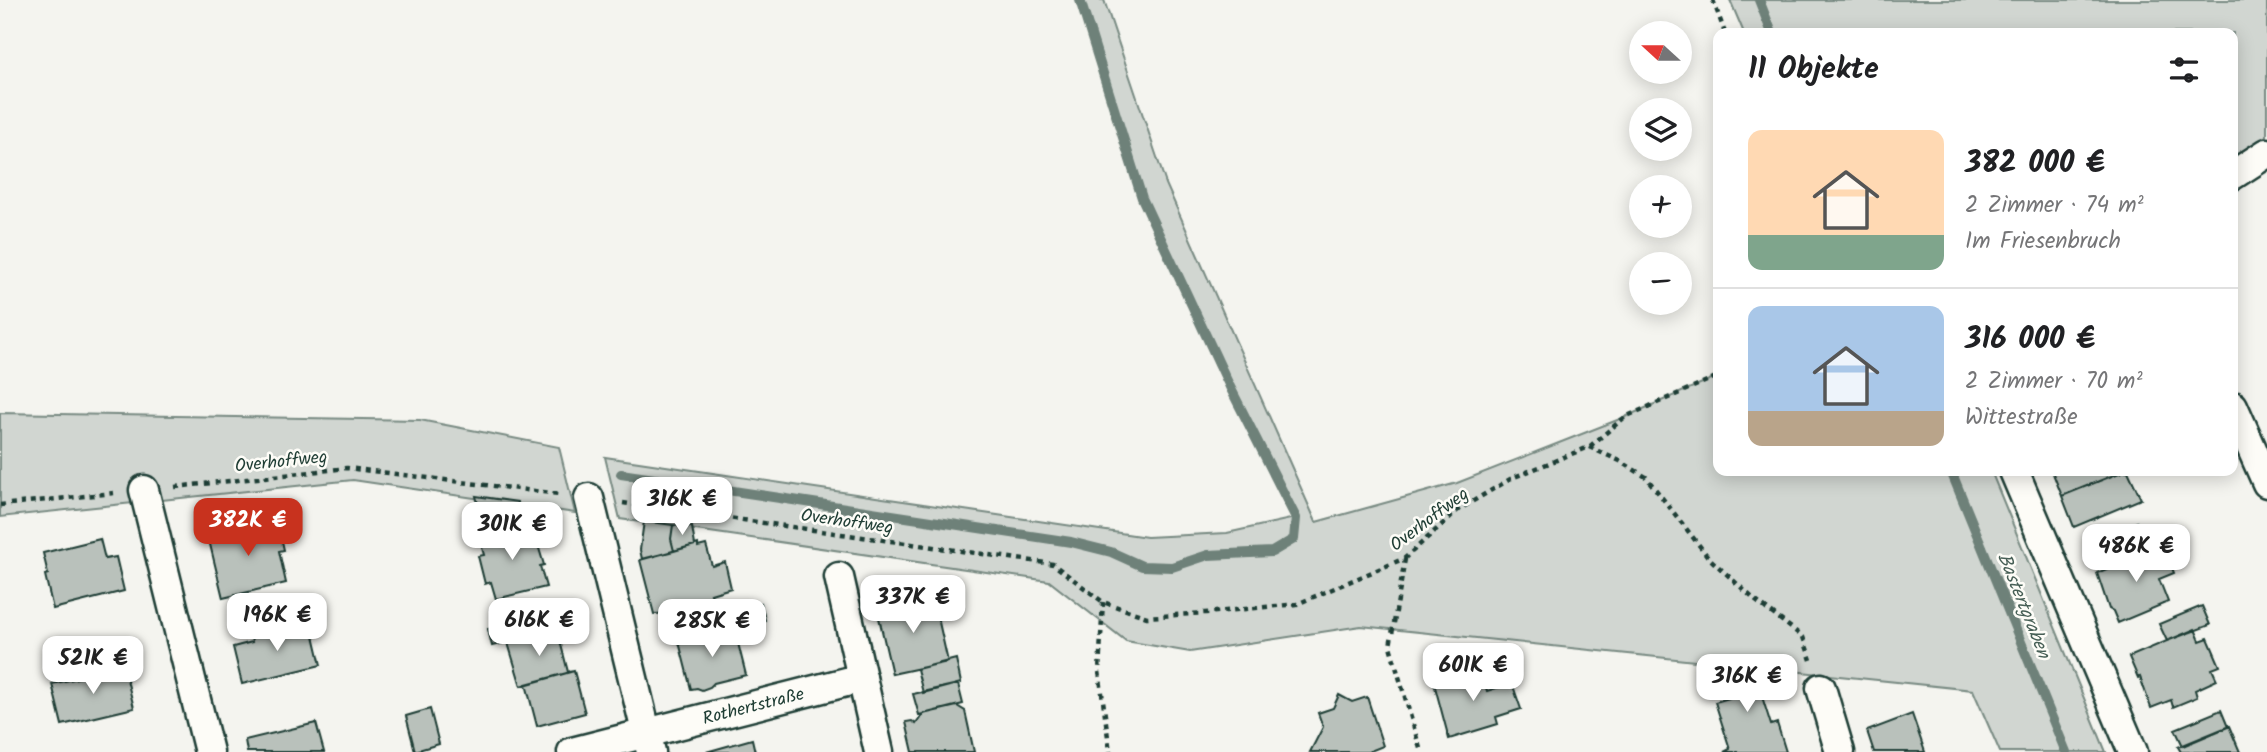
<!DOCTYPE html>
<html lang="de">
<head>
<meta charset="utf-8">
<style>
	body { margin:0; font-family:Kalam,sans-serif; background:#f6f6f6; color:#202124; height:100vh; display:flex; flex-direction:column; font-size:26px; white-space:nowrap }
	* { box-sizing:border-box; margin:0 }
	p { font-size:23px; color:#757577 }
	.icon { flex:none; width:38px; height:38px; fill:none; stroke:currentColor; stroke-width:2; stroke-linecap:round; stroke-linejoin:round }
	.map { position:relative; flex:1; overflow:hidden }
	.drawer { position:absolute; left:1713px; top:28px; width:525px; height:448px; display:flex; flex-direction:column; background:#fff; border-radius:14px; box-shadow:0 4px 18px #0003 }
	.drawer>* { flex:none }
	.needle { width:46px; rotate:291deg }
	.tools { position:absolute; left:1629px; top:21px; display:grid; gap:14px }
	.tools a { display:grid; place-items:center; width:63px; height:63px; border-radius:50%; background:#fff; box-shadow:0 4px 18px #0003; font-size:35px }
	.price { position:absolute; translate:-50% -60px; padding:0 16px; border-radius:14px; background:#fff; color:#222; font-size:23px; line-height:46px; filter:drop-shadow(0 2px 4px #0008) }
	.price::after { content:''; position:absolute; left:50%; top:42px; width:21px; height:16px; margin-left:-10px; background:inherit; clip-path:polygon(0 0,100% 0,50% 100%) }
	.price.current { background:#c8321e; color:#fff }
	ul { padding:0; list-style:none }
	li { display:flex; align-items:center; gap:21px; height:175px; padding:0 35px }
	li+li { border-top:2px solid #e0e0e0 }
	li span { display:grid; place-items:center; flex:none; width:196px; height:140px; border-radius:14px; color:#555 }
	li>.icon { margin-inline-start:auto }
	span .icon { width:84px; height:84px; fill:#fffc; stroke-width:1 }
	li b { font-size:30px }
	h2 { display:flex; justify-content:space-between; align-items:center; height:84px; padding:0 35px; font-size:30px }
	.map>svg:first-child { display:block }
	.green { fill:#d1d6d1; stroke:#788a82; stroke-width:2 }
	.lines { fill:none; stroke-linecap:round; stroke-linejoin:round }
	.stream { stroke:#6e8179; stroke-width:10 }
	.building { fill:#b9c1bb; stroke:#1f3d34; stroke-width:2 }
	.street-casing { stroke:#1f3d34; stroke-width:33 }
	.path { stroke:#1f3d34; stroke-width:4.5; stroke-dasharray:5 5; stroke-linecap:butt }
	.street { stroke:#fdfcf7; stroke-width:28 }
	.labels { text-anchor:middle; stroke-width:5; stroke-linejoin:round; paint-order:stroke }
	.street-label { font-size:18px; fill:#1f3d34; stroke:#fdfcf7 }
	.water-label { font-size:19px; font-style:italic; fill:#475f56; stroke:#fdfcf7 }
</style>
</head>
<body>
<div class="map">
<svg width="2267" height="752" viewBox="0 0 2267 752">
	<rect width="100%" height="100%" fill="#f4f4ef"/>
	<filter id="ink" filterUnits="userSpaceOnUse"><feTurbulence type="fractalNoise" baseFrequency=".0143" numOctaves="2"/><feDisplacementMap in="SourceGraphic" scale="14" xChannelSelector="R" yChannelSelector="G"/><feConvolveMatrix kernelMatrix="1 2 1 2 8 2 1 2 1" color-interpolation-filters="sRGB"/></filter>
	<g filter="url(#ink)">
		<path class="green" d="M1080,0h24l62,184 150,338 141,-39 168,-66 93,-41v95h273l115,281h-106l-27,-62 -612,-64 -171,26 -64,-11 -77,-60 -429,-62 -15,-62 542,80 80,-4 68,-15 -65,-131 -88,-189z
			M1730,0h537v136l-34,22v-125h-489z
			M0,413l420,7 139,27 16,66 -222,-33 -353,37z"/>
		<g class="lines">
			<path class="stream" d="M1759,0l13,33
				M1951,471l115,281
				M621,474l450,68 40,10 31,14 30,1 36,-12 64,-3 22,-13 2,-21 -66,-131 -88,-189 -62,-198"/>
		</g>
		<path class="building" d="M2052,471h72l-62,25z
			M2124,471h4l13,28 -67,28 -12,-31z
			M476,496l41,6 6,24 -37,10z
			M277,519l7,31 -5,1 7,32 -63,15 -15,-62z
			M644,521l29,4 -2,14 3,12 -32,8 -2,-9z
			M2137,522l12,29 -40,17 -13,-29z
			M529,525l6,21 3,-1 6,20 -4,1 6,21 -50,12 -5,-17 -6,2 -7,-28 6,-1 -5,-18z
			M673,525l19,2 3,18 -21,6 -3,-12z
			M100,539l5,20 11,-2 8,34 -71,18 -8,-34 3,-1 -5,-21z
			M698,544v3l8,-2 6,21 13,-4 6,26 -20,6 2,5 -35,9 -3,5 -21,1 -14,-54z
			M2163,545l11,28 -15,6 9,23 -50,21 -5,-12 -4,-2 -12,-36z
			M919,595l10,6 5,-1 14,62 -56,12 -15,-65 25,-5 4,-6z
			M761,603l4,17 -47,11 -5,-16z
			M2202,606l8,19 -43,16 -8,-17z
			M539,616l5,17 -52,13 -4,-17z
			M298,623l1,7 13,-3 9,38 -79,19 -9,-37 19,-5 -2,-8z
			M734,627l12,48 -32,8 -4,4 -8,3 -5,-2 -6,1 -12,-47z
			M557,629l11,43 6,-1 -53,15 -13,-43z
			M2195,629l5,12 8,-3 12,28 -8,3 5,11 -22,10 2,7 -24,10 -2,-7 -20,8 -11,-31 -2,1 -9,-21z
			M956,659l5,24 -38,10 -6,-24z
			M1718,664l41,5 -1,15 13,41 6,-2 9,29h-62l6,-3 -15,-47 14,-4z
			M124,667l10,41 -72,17 -10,-41z
			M1480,668l7,23 25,-8 9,26 -25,8 2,7 -49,15 -15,-56z
			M574,671l11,42 -48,13 -11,-42z
			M958,684l5,20 -44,11 -6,-21z
			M1339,695l13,7 15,-5 16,49 -15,6h-58l13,-25 -5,-14 15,-5z
			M957,706l8,5 9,41h-61l-7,-30 6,-1 4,3 7,-10z
			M430,709l9,35 -24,7 -9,-35z
			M2221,710l7,17 -45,19 -8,-17z
			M1912,714l13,38h-51l-7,-21z
			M316,723l8,29h-77l-2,-12z
			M2229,726l11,26h-59l-3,-5z
			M752,739l3,13h-49z"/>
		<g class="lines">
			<defs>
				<g id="street">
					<path d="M2233,175l34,-22"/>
					<path d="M2233,406l34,77"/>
					<path d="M2014,471l119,281"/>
					<path d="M144,490l65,262"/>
					<path d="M589,498l62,254"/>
					<path d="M839,577l40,175"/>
					<path d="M1821,688l19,64"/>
					<path id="s1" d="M572,752l290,-74"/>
				</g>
			</defs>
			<use href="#street" class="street-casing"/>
			<path class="path" d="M1713,0l12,33
				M1589,447l31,14 26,16 63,81 47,43 47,36 8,23
				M175,487l172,-19 212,26
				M623,503l430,61 50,38 44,15 58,-4 92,-9 108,-46 53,-48 54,-32 77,-31 36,-30 93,-41
				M0,505l114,-12
				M1405,559l-15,87 31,106
				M1103,602l-4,69 11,81"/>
			<use href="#street" class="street"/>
		</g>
	</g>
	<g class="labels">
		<g class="street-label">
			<text transform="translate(281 461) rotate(-6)" y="6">Overhoffweg</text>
			<text transform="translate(1429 519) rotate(-37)" y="6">Overhoffweg</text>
			<text transform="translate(847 521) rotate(8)" y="6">Overhoffweg</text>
			<text dy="6" stroke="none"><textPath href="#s1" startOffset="187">Rothertstraße</textPath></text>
		</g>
		<g class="water-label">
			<text transform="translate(2025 605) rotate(68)" y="7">Bastertgraben</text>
		</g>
	</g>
</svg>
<div class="tools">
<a><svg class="needle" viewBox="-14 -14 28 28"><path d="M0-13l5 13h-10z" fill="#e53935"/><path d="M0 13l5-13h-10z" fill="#757577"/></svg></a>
<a><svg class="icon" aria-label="layers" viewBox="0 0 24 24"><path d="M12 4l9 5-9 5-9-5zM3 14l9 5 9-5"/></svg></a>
<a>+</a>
<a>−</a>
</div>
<b class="price" style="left:682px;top:537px">316K €</b>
<b class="price current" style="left:248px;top:558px">382K €</b>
<b class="price" style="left:512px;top:562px">301K €</b>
<b class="price" style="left:2136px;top:584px">486K €</b>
<b class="price" style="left:913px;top:635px">337K €</b>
<b class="price" style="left:277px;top:653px">196K €</b>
<b class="price" style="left:539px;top:658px">616K €</b>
<b class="price" style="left:712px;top:659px">285K €</b>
<b class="price" style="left:93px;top:696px">521K €</b>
<b class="price" style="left:1473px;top:703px">601K €</b>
<b class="price" style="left:1747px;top:714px">316K €</b>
<section class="drawer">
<h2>11 Objekte<svg class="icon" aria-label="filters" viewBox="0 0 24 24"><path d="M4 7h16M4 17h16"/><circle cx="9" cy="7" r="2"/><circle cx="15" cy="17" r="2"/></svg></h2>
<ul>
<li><span style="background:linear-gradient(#ffd9b3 75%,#7fa58c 0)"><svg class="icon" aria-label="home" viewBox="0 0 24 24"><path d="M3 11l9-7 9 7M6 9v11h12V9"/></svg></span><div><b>382 000 €</b><p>2 Zimmer · 74 m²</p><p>Im Friesenbruch</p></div></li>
<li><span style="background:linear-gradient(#a9c7e8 75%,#b9a48a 0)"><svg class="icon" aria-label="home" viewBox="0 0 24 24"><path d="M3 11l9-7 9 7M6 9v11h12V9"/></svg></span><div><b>316 000 €</b><p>2 Zimmer · 70 m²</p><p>Wittestraße</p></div></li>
</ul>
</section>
</div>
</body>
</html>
